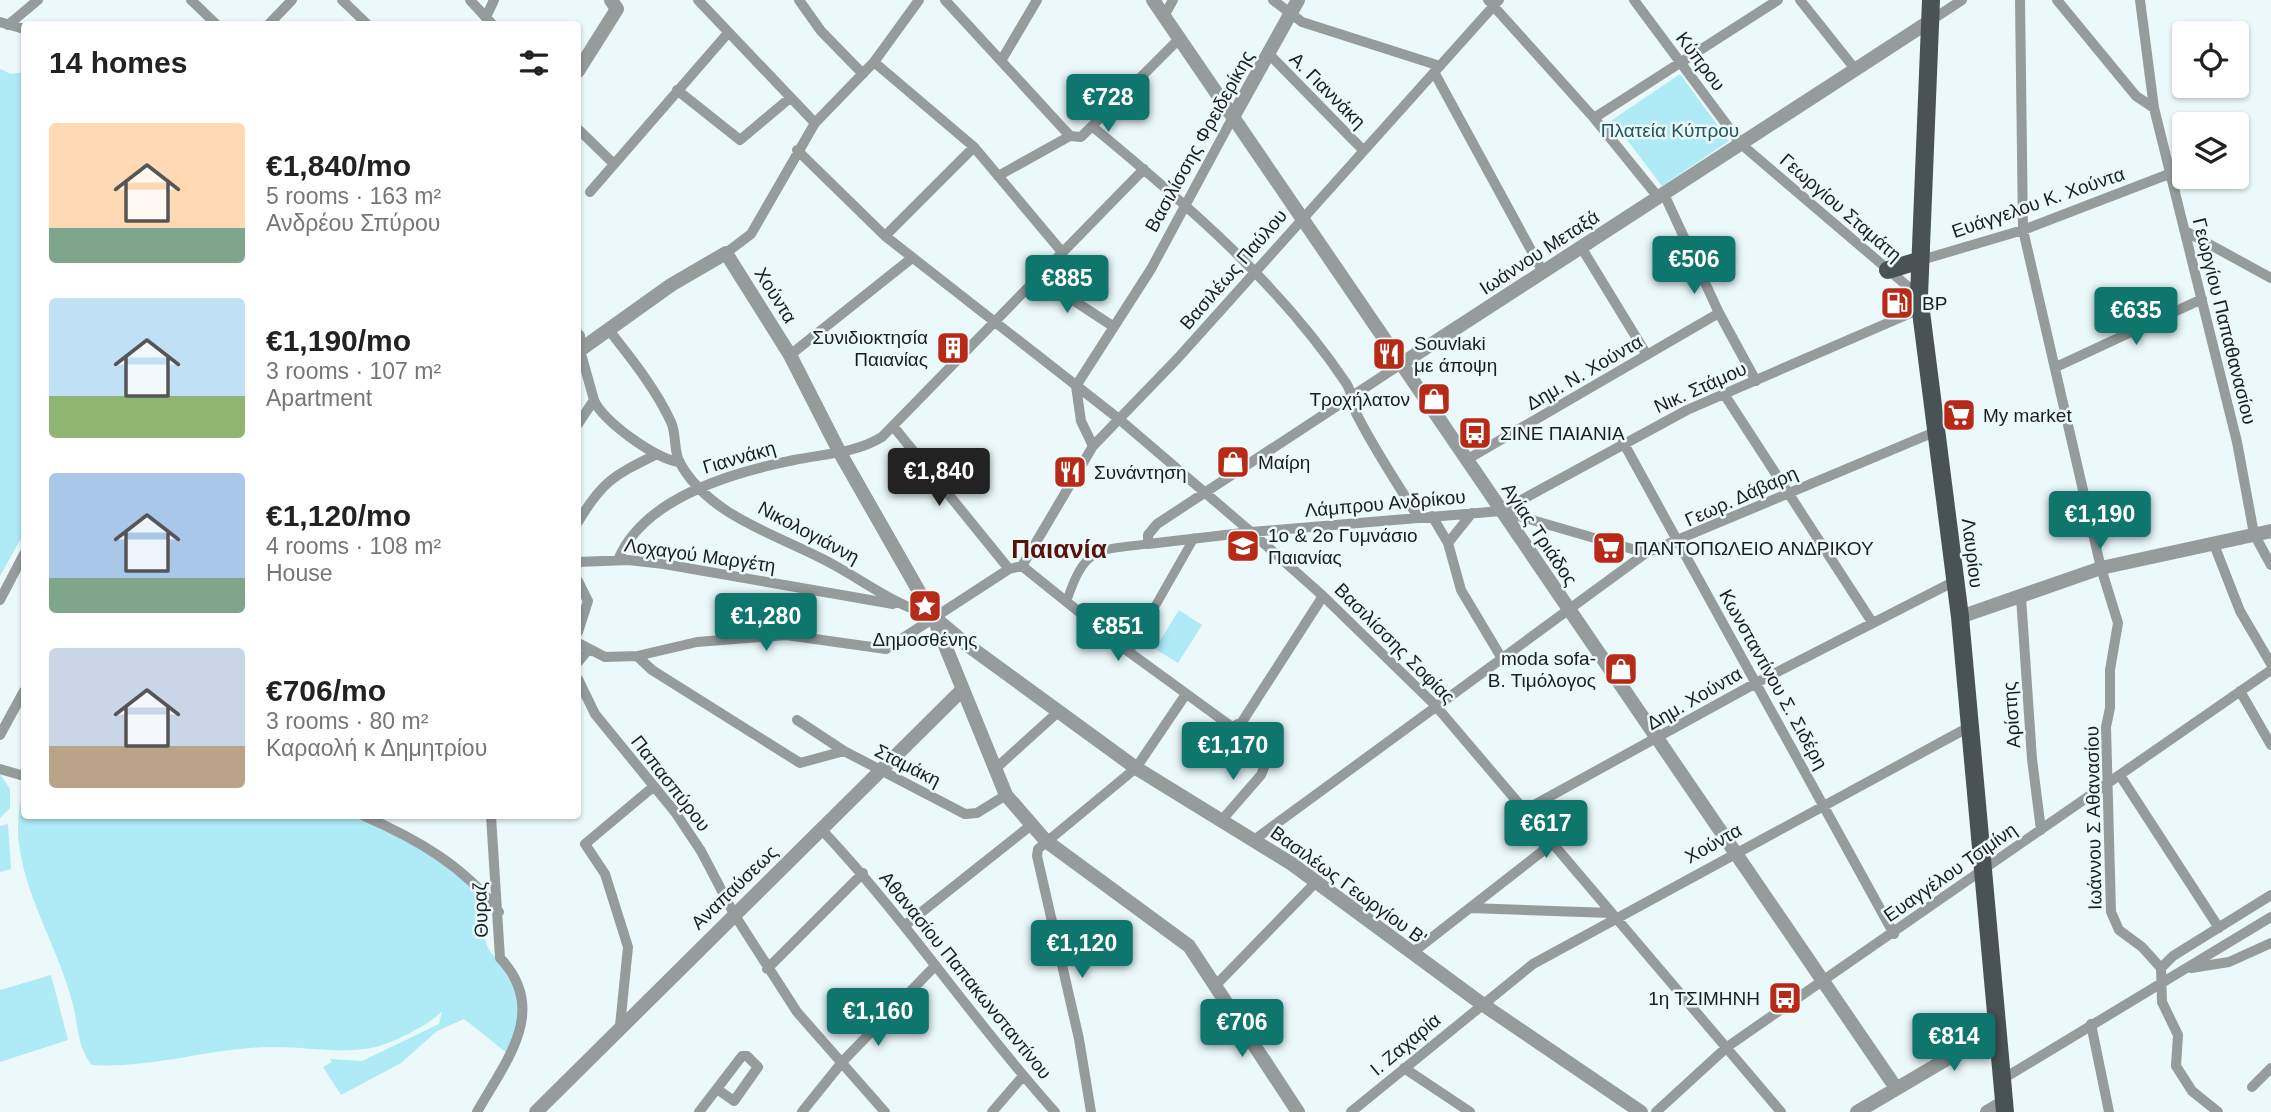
<!DOCTYPE html>
<html lang="en">
<head>
<meta charset="utf-8">
<style>
	body { margin:0; font-family:Arial,sans-serif; background:#f6f6f6; color:#222; height:100vh; display:flex; flex-direction:column; font-size:26px; white-space:nowrap }
	* { box-sizing:border-box; margin:0 }
	p { font-size:23px; color:#767676 }
	.icon { flex:none; width:38px; height:38px; fill:none; stroke:currentColor; stroke-width:2; stroke-linecap:round; stroke-linejoin:round }
	.map { position:relative; flex:1; overflow:hidden }
	.side { position:absolute; left:21px; top:21px; width:560px; height:798px; display:flex; flex-direction:column; background:#fff; border-radius:7px; box-shadow:0 2px 5px #0004 }
	.side>* { flex:none }
	.fabs { position:absolute; left:2172px; top:21px; display:grid; gap:14px }
	.fabs a { display:grid; place-items:center; width:77px; height:77px; border-radius:7px; background:#fff; box-shadow:0 2px 5px #0004; font-size:35px }
	.price { position:absolute; translate:-50% -60px; padding:0 16px; border-radius:7px; background:#0f766e; color:#fff; font-size:23px; line-height:46px; filter:drop-shadow(0 2px 4px #0008) }
	.price::after { content:''; position:absolute; left:50%; top:42px; width:21px; height:16px; margin-left:-10px; background:inherit; clip-path:polygon(0 0,100% 0,50% 100%) }
	.price.on { background:#222; color:#fff }
	ul { padding:0; list-style:none }
	li { display:flex; align-items:center; gap:21px; height:175px; padding:0 28px }
	li span { display:grid; place-items:center; flex:none; width:196px; height:140px; border-radius:7px; color:#555 }
	li>.icon { margin-inline-start:auto }
	span .icon { width:84px; height:84px; fill:#fffc; stroke-width:1 }
	li b { font-size:30px }
	h2 { display:flex; justify-content:space-between; align-items:center; height:84px; padding:0 28px; font-size:30px }
	.map>svg:first-child { display:block }
	.green { fill:#aeebf7 }
	.lines { fill:none; stroke-linecap:round; stroke-linejoin:round }
	.pedestrian { stroke:#969b9c; stroke-width:9 }
	.minor { stroke:#969b9c; stroke-width:10 }
	.tertiary { stroke:#969b9c; stroke-width:14 }
	.primary { stroke:#495254; stroke-width:18 }
	.labels { text-anchor:middle; stroke-width:5; stroke-linejoin:round; paint-order:stroke }
	.street-label { font-size:19px; fill:#1a1e1f; stroke:#ecf9fb }
	.park-label { font-size:19px; fill:#20565f; stroke:#ecf9fb }
	.poi-label { font-size:19px; fill:#1a1e1f; stroke:#ecf9fb; text-anchor:start }
	.district-label { font-size:26px; font-weight:bold; fill:#57130a; stroke:#ecf9fb }
</style>
</head>
<body>
<div class="map">
<svg width="2271" height="1112" viewBox="0 0 2271 1112">
	<rect width="100%" height="100%" fill="#ecf9fb"/>
	<path class="green" d="M0,69l11,5 13,-2v461l-24,43z
		M1680,74l49,67 -67,45 -50,-66z
		M1179,610l23,15 -24,38 -23,-14z
		M0,774l10,15v19l-10,10z
		M24,788v28h331l42,18 53,31 37,36 -7,25 8,22 25,34 7,29 -13,42 -43,-34 -27,12 -36,32 -60,32 -18,-28 9,-5 -2,-3 32,2 77,-37 3,-13c-12,14 -53,34 -71,37 -33,6 -69,-2 -102,-1 -60,1 -117,22 -177,18 -14,-15 -14,-40 -19,-60 -13,-53 -44,-100 -53,-154 -4,-22 -2,-42 4,-63z
		M8,824l3,45 -11,3v-46z
		M51,975l17,65 -68,22v-72z"/>
	<g class="lines">
		<path class="pedestrian" d="M1067,600c18,-53 29,-50 81,-56
			M1129,652l65,-114"/>
		<path class="minor" d="M191,0l25,24
			M342,0l25,24
			M470,0l22,24
			M698,0l117,123
			M799,0l22,31 42,43
			M945,0l125,136
			M1273,0l29,22 138,44
			M1488,0l106,118 64,79
			M1634,0l107,144 178,152
			M1800,0l55,69
			M2020,0l3,230 78,338 17,55 -8,47v38l-4,19 5,185 8,18 23,17 19,21 1,34 16,33 -2,31 16,25 26,21
			M2057,0l79,96 18,12
			M2140,0l14,108 83,334 17,92 17,31
			M1164,16l9,-16
			M486,17l8,-17
			M1930,21l32,-21
			M0,22l24,7
			M269,24l23,-24
			M8,25l30,-25
			M1269,54l94,96
			M1001,61l36,-61
			M874,62l100,85 88,105
			M1434,72l109,200
			M677,90l63,50 50,-42
			M1594,118l184,-118
			M1093,127c92,76 186,156 253,256 6,8 6,20 10,30 18,36 41,70 62,104
			M578,129l36,35
			M797,150l88,86 234,183 132,113 72,64 112,109 346,407
			M998,176l72,-40 11,1 99,-99
			M590,192l138,-159
			M1664,194l55,119 37,68
			M2185,231l86,47
			M885,236l89,-89
			M1581,247l66,108
			M726,253l25,-19 64,-111 59,-61 45,-62
			M1918,261l105,-31 146,-56
			M1038,277l76,50
			M608,329c22,28 48,60 63,93 6,13 2,29 9,41 31,56 103,73 154,102 36,20 59,39 99,51
			M790,355l122,-97
			M1401,364l-244,160 -9,11v9l103,-12 250,-21 145,42
			M2056,367l146,-68
			M1724,394l148,228
			M594,400c7,20 64,61 86,62
			M578,424l16,-24 -14,-50
			M893,426l116,143
			M1623,442l271,492
			M1093,446l-12,-25 -5,-35 75,-117 82,-152
			M1466,460l253,-147
			M1501,511l186,-101 233,-101
			M1432,516l16,27 13,47 40,67
			M578,522c25,-42 37,-47 79,-68
			M2213,542l27,69 31,53
			M1448,543l24,-30
			M618,560c26,-63 116,-88 176,-100 30,-6 62,-7 88,-23l262,-268
			M578,562l50,-2 36,4 229,40
			M1022,566l71,-120 85,-88 321,-358
			M1022,566l107,86 103,75 10,-5 81,-126
			M578,581l10,20 -10,31
			M2021,597l11,162 9,71
			M0,600l24,-46
			M578,643l27,14 32,-1 60,-14 89,-7 100,14 123,-80 13,-3
			M637,656l15,14 148,93 44,-12
			M578,662l10,-12
			M578,679l17,35 80,98 26,39 33,63 63,98 88,100
			M2240,691l31,54
			M797,720l47,31 121,63 12,-1 29,-18
			M0,735l24,-44
			M0,769l24,7
			M994,770l64,-58
			M2121,777l98,151
			M1525,810l231,-127 199,-102
			M364,816c53,23 100,50 135,96
			M1221,821l40,-46 8,-20
			M821,829c84,89 152,192 234,283
			M1254,840l392,-287 291,-122
			M1470,908l141,5
			M904,926l126,-100
			M1412,953l141,-110
			M2161,968l12,-12 98,-61
			M2191,968l38,-6 42,-19
			M767,969l96,-96
			M1216,985l101,-104
			M2091,1024l18,88
			M620,1026l8,-79 -23,-73 -20,-30 68,-57
			M1404,1068l66,44
			M2001,1080l270,-163
			M2252,1087l19,-19
			M477,1112c28,-50 73,-102 23,-154l-9,-142
			M699,1112l43,-56h5l11,11 -24,34 -17,-12
			M802,1112l41,-51 91,-94
			M992,1112l31,-36
			M1091,1112l-12,-73 -42,-183 1,-7 98,-81 50,-74
			M1351,1112l182,-148 436,-237
			M1656,1112l71,-65 544,-377"/>
		<path class="tertiary" d="M1153,0l743,1088
			M578,71l39,-62 -6,-9
			M1233,117l65,-117
			M578,336l2,14 91,-65 55,-32 64,102 50,98 93,163 73,179 40,46 143,105 109,166
			M1401,364l529,-343
			M934,617l32,27 170,124 156,96 190,140 159,108
			M1960,617l141,-49 170,-37
			M536,1112l425,-421
			M1857,1112l139,-82
			M1987,1112l17,-10"/>
		<path class="primary" d="M1931,0l-12,296 41,321 45,495
			M1888,270l30,-9"/>
	</g>
	<defs>
		<symbol id="fuel-square" viewBox="-11 -11 22 22"><rect x="-9" y="-9" width="18" height="18" rx="4" fill="#b72a18" stroke="#ecf9fb"/><path d="M-5.5-6h7V0h2V4h1.3V-2.5L3-4.5l.8-.8L6-3V5H2.5V1h-1V6h-7ZM-4.2-4.7v3.2H.2V-4.7Z" fill="#fff"/></symbol>
		<symbol id="building-square" viewBox="-11 -11 22 22"><rect x="-9" y="-9" width="18" height="18" rx="4" fill="#b72a18" stroke="#ecf9fb"/><path d="M-4-6H4V6H1V3H-1V6H-4ZM-2.5-4.3h1.7v1.8h-1.7ZM.8-4.3h1.7v1.8H.8ZM-2.5-1h1.7V.8h-1.7ZM.8-1h1.7V.8H.8Z" fill="#fff"/></symbol>
		<symbol id="restaurant-square" viewBox="-11 -11 22 22"><rect x="-9" y="-9" width="18" height="18" rx="4" fill="#b72a18" stroke="#ecf9fb"/><path d="M-5-6h1v4h1v-4h1v4h1v-4h1v5L-1.5 .5V6h-2V.5L-5-1ZM5-6V6H3V1.5H1.5Q1.5-4 5-6Z" fill="#fff"/></symbol>
		<symbol id="shop-square" viewBox="-11 -11 22 22"><rect x="-9" y="-9" width="18" height="18" rx="4" fill="#b72a18" stroke="#ecf9fb"/><path d="M-5-2.5h2.3a2.7 3.5 0 0 1 5.4 0H5L5.5 6h-11ZM-1.5-2.5h3a1.5 2.3 0 0 0-3 0Z" fill="#fff"/></symbol>
		<symbol id="supermarket-square" viewBox="-11 -11 22 22"><rect x="-9" y="-9" width="18" height="18" rx="4" fill="#b72a18" stroke="#ecf9fb"/><path d="M-6-5.5h2.5l.6 2H6L4.5 2H-2.5L-4.4-4H-6ZM-1.5 3.2a1.3 1.3 0 1 0 .1 0ZM3 3.2a1.3 1.3 0 1 0 .1 0Z" fill="#fff"/></symbol>
		<symbol id="bus-square" viewBox="-11 -11 22 22"><rect x="-9" y="-9" width="18" height="18" rx="4" fill="#b72a18" stroke="#ecf9fb"/><path d="M-5-6H5V4H4V6H2V4H-2V6H-4V4H-5ZM-3.5-4V0h7V-4ZM-3.5 1.2v1.5H-2V1.2ZM2 1.2v1.5H3.5V1.2Z" fill="#fff"/></symbol>
		<symbol id="school-square" viewBox="-11 -11 22 22"><rect x="-9" y="-9" width="18" height="18" rx="4" fill="#b72a18" stroke="#ecf9fb"/><path d="M0-5L7-2L0 1L-7-2ZM-4 1L0 2.5L4 1V4Q0 6-4 4Z" fill="#fff"/></symbol>
		<symbol id="sight-square" viewBox="-11 -11 22 22"><rect x="-9" y="-9" width="18" height="18" rx="4" fill="#b72a18" stroke="#ecf9fb"/><path d="M0-6L1.8-2.2L6-1.7L2.9 1.2L3.7 5.4L0 3.3L-3.7 5.4L-2.9 1.2L-6-1.7L-1.8-2.2Z" fill="#fff"/></symbol>
	</defs>
	<g fill-rule="evenodd">
		<use href="#fuel-square" x="1878" y="284" width="38" height="38"/>
		<use href="#building-square" x="934" y="329" width="38" height="38"/>
		<use href="#restaurant-square" x="1370" y="335" width="38" height="38"/>
		<use href="#shop-square" x="1415" y="380" width="38" height="38"/>
		<use href="#supermarket-square" x="1940" y="396" width="38" height="38"/>
		<use href="#bus-square" x="1456" y="414" width="38" height="38"/>
		<use href="#shop-square" x="1214" y="443" width="38" height="38"/>
		<use href="#restaurant-square" x="1051" y="453" width="38" height="38"/>
		<use href="#school-square" x="1224" y="527" width="38" height="38"/>
		<use href="#supermarket-square" x="1590" y="529" width="38" height="38"/>
		<use href="#sight-square" x="906" y="587" width="38" height="38"/>
		<use href="#shop-square" x="1602" y="650" width="38" height="38"/>
		<use href="#bus-square" x="1766" y="979" width="38" height="38"/>
	</g>
	<g class="labels">
		<g class="street-label">
			<text transform="translate(1701 61) rotate(53)" y="7">Κύπρου</text>
			<text transform="translate(1328 90) rotate(45)" y="7">Α. Γιαννάκη</text>
			<text transform="translate(1199 141) rotate(-61)" y="7">Βασιλίσσης Φρειδερίκης</text>
			<text transform="translate(2038 202) rotate(-19)" y="7">Ευάγγελου Κ. Χούντα</text>
			<text transform="translate(1841 207) rotate(41)" y="7">Γεωργίου Σταμάτη</text>
			<text transform="translate(1539 252) rotate(-33)" y="7">Ιωάννου Μεταξά</text>
			<text transform="translate(1233 269) rotate(-49)" y="7">Βασιλέως Παύλου</text>
			<text transform="translate(776 295) rotate(58)" y="7">Χούντα</text>
			<text transform="translate(2225 321) rotate(76)" y="7">Γεωργίου Παπαθανασίου</text>
			<text transform="translate(1584 372) rotate(-30)" y="7">Δημ. Ν. Χούντα</text>
			<text transform="translate(1700 387) rotate(-24)" y="7">Νικ. Στάμου</text>
			<text transform="translate(739 457) rotate(-16)" y="7">Γιαννάκη</text>
			<text transform="translate(1741 496) rotate(-24)" y="7">Γεωρ. Δάβαρη</text>
			<text transform="translate(1385 503) rotate(-5)" y="7">Λάμπρου Ανδρίκου</text>
			<text transform="translate(809 532) rotate(28)" y="7">Νικολογιάννη</text>
			<text transform="translate(1540 534) rotate(56)" y="7">Αγίας Τριάδος</text>
			<text transform="translate(1973 553) rotate(83)" y="7">Λαυρίου</text>
			<text transform="translate(700 555) rotate(8)" y="7">Λοχαγού Μαργέτη</text>
			<text transform="translate(1395 643) rotate(45)" y="7">Βασιλίσσης Σοφίας</text>
			<text transform="translate(1774 679) rotate(61)" y="7">Κωνσταντίνου Σ. Σιδέρη</text>
			<text transform="translate(1694 698) rotate(-30)" y="7">Δημ. Χούντα</text>
			<text transform="translate(2011 715) rotate(-94)" y="7">Αρίστης</text>
			<text transform="translate(908 765) rotate(27)" y="7">Σταμάκη</text>
			<text transform="translate(671 783) rotate(52)" y="7">Παπασπύρου</text>
			<text transform="translate(2093 818) rotate(-91)" y="7">Ιωάννου Σ Αθανασίου</text>
			<text transform="translate(1713 843) rotate(-29)" y="7">Χούντα</text>
			<text transform="translate(1950 872) rotate(-35)" y="7">Ευαγγέλου Τσιμίνη</text>
			<text transform="translate(1349 885) rotate(36)" y="7">Βασιλέως Γεωργίου Β'</text>
			<text transform="translate(734 887) rotate(-44)" y="7">Αναπαύσεως</text>
			<text transform="translate(480 910) rotate(-92)" y="7">Θυραζ</text>
			<text transform="translate(966 975) rotate(51)" y="7">Αθανασίου Παπακωνσταντίνου</text>
			<text transform="translate(1405 1044) rotate(-40)" y="7">Ι. Ζαχαρία</text>
		</g>
		<g class="park-label">
			<text x="1670" y="137">Πλατεία Κύπρου</text>
		</g>
		<g class="poi-label">
			<text x="1922" y="310">BP</text>
			<text x="928" y="344" text-anchor="end">Συνιδιοκτησία<tspan x="928" dy="22">Παιανίας</tspan></text>
			<text x="1414" y="350">Souvlaki<tspan x="1414" dy="22">με άποψη</tspan></text>
			<text x="1410" y="406" text-anchor="end">Τροχήλατον</text>
			<text x="1983" y="422">My market</text>
			<text x="1500" y="440">ΣΙΝΕ ΠΑΙΑΝΙΑ</text>
			<text x="1258" y="469">Μαίρη</text>
			<text x="1094" y="479">Συνάντηση</text>
			<text x="1268" y="542">1ο &amp; 2ο Γυμνάσιο<tspan x="1268" dy="22">Παιανίας</tspan></text>
			<text x="1634" y="555">ΠΑΝΤΟΠΩΛΕΙΟ ΑΝΔΡΙΚΟΥ</text>
			<text x="925" y="646" text-anchor="middle">Δημοσθένης</text>
			<text x="1596" y="665" text-anchor="end">moda sofa-<tspan x="1596" dy="22">Β. Τιμόλογος</tspan></text>
			<text x="1760" y="1005" text-anchor="end">1η ΤΣΙΜΗΝΗ</text>
		</g>
		<g class="district-label">
			<text x="1059" y="558">Παιανία</text>
		</g>
	</g>
</svg>
<div class="fabs">
<a><svg class="icon" aria-label="locate" viewBox="0 0 24 24"><circle cx="12" cy="12" r="6"/><path d="M12 2v4M12 18v4M2 12h4M18 12h4"/></svg></a>
<a><svg class="icon" aria-label="layers" viewBox="0 0 24 24"><path d="M12 4l9 5-9 5-9-5zM3 14l9 5 9-5"/></svg></a>
</div>
<b class="price" style="left:1108px;top:134px">€728</b>
<b class="price" style="left:1694px;top:296px">€506</b>
<b class="price" style="left:1067px;top:315px">€885</b>
<b class="price" style="left:2136px;top:347px">€635</b>
<b class="price on" style="left:939px;top:508px">€1,840</b>
<b class="price" style="left:2100px;top:551px">€1,190</b>
<b class="price" style="left:766px;top:653px">€1,280</b>
<b class="price" style="left:1118px;top:663px">€851</b>
<b class="price" style="left:1233px;top:782px">€1,170</b>
<b class="price" style="left:1546px;top:860px">€617</b>
<b class="price" style="left:1082px;top:980px">€1,120</b>
<b class="price" style="left:878px;top:1048px">€1,160</b>
<b class="price" style="left:1242px;top:1059px">€706</b>
<b class="price" style="left:1954px;top:1073px">€814</b>
<section class="side">
<h2>14 homes<svg class="icon" aria-label="filters" viewBox="0 0 24 24"><path d="M4 7h16M4 17h16"/><circle cx="9" cy="7" r="2"/><circle cx="15" cy="17" r="2"/></svg></h2>
<ul>
<li><span style="background:linear-gradient(#ffd9b3 75%,#7fa58c 0)"><svg class="icon" aria-label="home" viewBox="0 0 24 24"><path d="M3 11l9-7 9 7M6 9v11h12V9"/></svg></span><div><b>€1,840/mo</b><p>5 rooms · 163 m²</p><p>Ανδρέου Σπύρου</p></div></li>
<li><span style="background:linear-gradient(#bfe0f5 70%,#8fb573 0)"><svg class="icon" aria-label="home" viewBox="0 0 24 24"><path d="M3 11l9-7 9 7M6 9v11h12V9"/></svg></span><div><b>€1,190/mo</b><p>3 rooms · 107 m²</p><p>Apartment</p></div></li>
<li><span style="background:linear-gradient(#a9c7e8 75%,#7fa58c 0)"><svg class="icon" aria-label="home" viewBox="0 0 24 24"><path d="M3 11l9-7 9 7M6 9v11h12V9"/></svg></span><div><b>€1,120/mo</b><p>4 rooms · 108 m²</p><p>House</p></div></li>
<li><span style="background:linear-gradient(#c9d6e8 70%,#b9a48a 0)"><svg class="icon" aria-label="home" viewBox="0 0 24 24"><path d="M3 11l9-7 9 7M6 9v11h12V9"/></svg></span><div><b>€706/mo</b><p>3 rooms · 80 m²</p><p>Καραολή κ Δημητρίου</p></div></li>
</ul>
</section>
</div>
</body>
</html>
